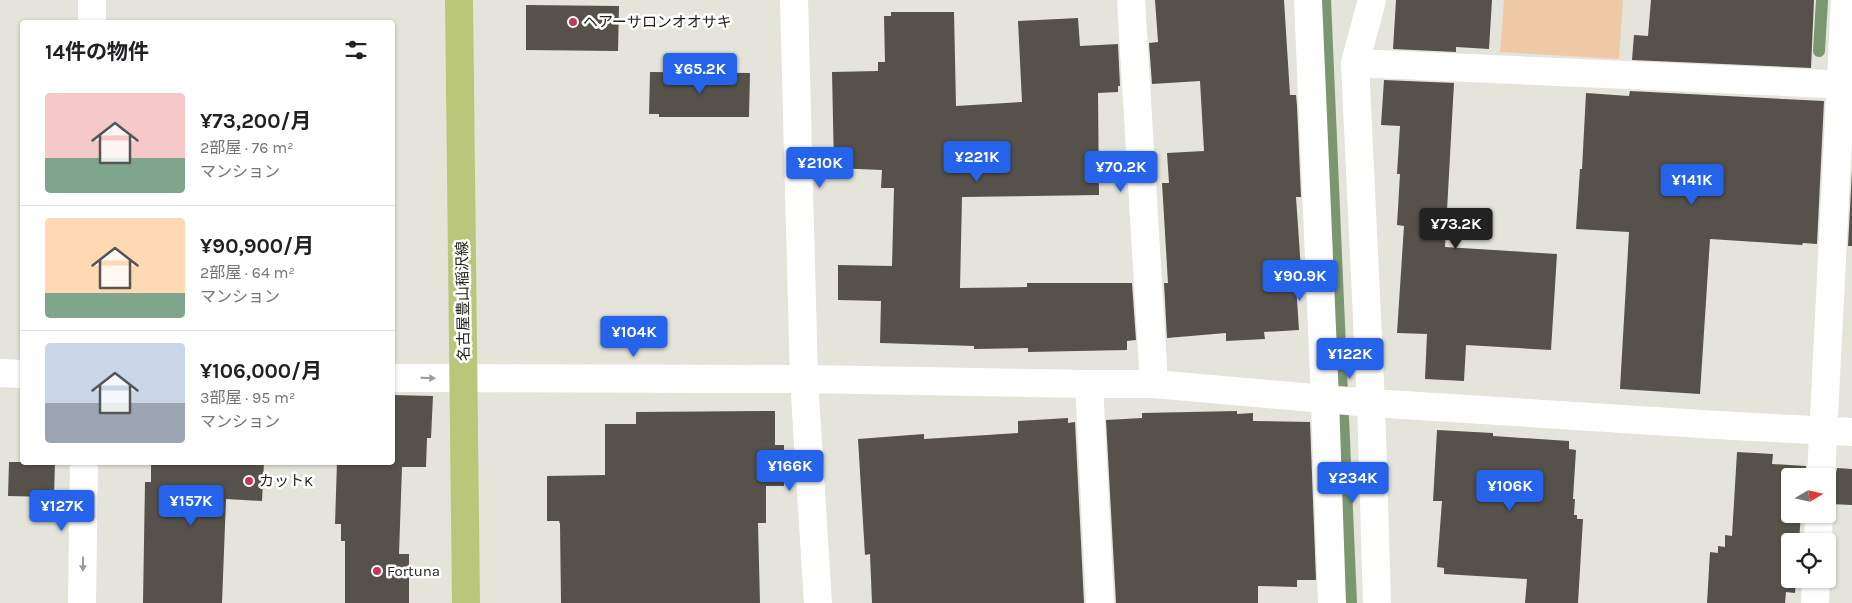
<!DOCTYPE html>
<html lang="ja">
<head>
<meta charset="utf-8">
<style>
	body { margin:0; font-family:Karla,"Noto Sans JP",sans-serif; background:#f2f2f2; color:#202124; height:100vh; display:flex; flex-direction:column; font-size:19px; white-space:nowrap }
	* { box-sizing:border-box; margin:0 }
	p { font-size:16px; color:#757577 }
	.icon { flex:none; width:28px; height:28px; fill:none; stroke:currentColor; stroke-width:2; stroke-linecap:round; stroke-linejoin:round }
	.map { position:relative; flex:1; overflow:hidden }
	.drawer { position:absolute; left:20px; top:20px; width:375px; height:445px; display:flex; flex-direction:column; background:#fff; border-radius:5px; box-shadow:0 1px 4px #0004 }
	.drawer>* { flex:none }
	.needle { width:32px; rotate:81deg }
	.buttons { position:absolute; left:1781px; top:468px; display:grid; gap:10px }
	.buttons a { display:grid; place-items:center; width:55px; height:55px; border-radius:5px; background:#fff; box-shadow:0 1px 4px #0004; font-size:25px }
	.price { position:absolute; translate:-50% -42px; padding:0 11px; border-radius:5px; background:#2563eb; color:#fff; font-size:16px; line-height:32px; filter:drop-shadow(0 1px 2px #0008) }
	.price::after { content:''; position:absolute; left:50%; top:30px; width:15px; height:11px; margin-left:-8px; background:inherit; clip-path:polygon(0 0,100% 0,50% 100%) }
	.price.active { background:#222; color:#fff }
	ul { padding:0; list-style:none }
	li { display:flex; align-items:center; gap:15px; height:125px; padding:0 25px }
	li+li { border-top:1px solid #e0e0e0 }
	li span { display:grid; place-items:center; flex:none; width:140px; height:100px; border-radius:5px; color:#555 }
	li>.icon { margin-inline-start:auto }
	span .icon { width:60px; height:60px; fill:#fffc; stroke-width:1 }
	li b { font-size:21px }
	h2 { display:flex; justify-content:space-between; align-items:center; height:60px; padding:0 25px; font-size:21px }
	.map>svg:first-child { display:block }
	.green { fill:#efc9a6 }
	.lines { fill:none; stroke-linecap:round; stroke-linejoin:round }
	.stream { stroke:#7a976f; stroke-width:12 }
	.building { fill:#56524b }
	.minor { stroke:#fff; stroke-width:28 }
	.major { stroke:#bac77b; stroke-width:28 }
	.oneway { fill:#9c9c9a }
	.poi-dot { fill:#c5365c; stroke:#fff; stroke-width:2 }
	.labels { text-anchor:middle; stroke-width:5; stroke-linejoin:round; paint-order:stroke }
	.poi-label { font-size:15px; fill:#23221f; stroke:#fff; text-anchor:start }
	.street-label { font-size:15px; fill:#23221f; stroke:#fff }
</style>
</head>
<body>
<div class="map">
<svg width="1852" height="603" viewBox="0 0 1852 603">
	<rect width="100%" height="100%" fill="#e5e4db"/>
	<path class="green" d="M1504,0h119l-4,59 -119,-7z"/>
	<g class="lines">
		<path class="stream" d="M1325,0l26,603
			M1819,51l3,-51"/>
	</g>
	<path class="building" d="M1155,0h129l6,95h6l1,11 4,91h-5l5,73h-6l4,60 -35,2 1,7 -39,2v-8l-59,5 -3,-55h4l-6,-100h7l-2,-30 37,-2 -4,-70 -48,3 -3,-41 9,-1z
		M1396,0h96l-3,49 -33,-2v5l-63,-3z
		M1651,0h163l-3,68 -179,-8 2,-25 14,1z
		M526,5l93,1 -1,45 -92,-1z
		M891,12h63l2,94 66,-4 -4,-81 60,-3 2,28 38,-2 2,42h-2v6l-20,1 1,102 -137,2 -2,91 67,-1v-4h105l4,57 -9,1v9l-99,2v-4l-54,1v-3l-94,-3 1,-42 -43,-1v-35l54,1 2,-78h-13l1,-18 -48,-2 -2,-96 46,-1v-9h7l-1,-46h7z
		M650,72l100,1 -1,44h-90v-3h-10z
		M1384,80l70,3 -9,164 112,7 -6,96 -85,-5 -2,36 -39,-2 2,-45 -30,-1 7,-107 -7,-1 3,-51h-3l3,-48 -19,-1z
		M1630,91l194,10 -7,143 -14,-1 -1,2 -92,-6 -10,155 -80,-5 9,-157 -53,-3 4,-60h2l4,-76 43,3z
		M1852,171v75h-4z
		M392,395l41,1 -2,42h-4l-1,29h-24l-3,87h10v49h-64v-62h-4v-17h-6l2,-62h55z
		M775,411v34h9v41h-18v37h-8l2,80h-199l-1,-79 -1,-3h-12v-45l58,-1v-51h31v-12z
		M1237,411v3l16,-1v8l57,1 6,158h-19v7l-39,-1v17h-142l-10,-183 36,-2v-5z
		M1068,418v5l7,-1 9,181h-212l-2,-49 -5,1 -7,-116 66,-5v5l94,-6v-12z
		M1437,430l56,3v3l76,5v8l7,1 -3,49h2l-1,16h3v4h6l-5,84h-53l2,-24 -83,-5v-6l-7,-1 5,-66h-9z
		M1737,452l36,2 -1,10 34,2v10h-16v38h11l-2,27h-9v38h6l-1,14 -9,-1 -1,11h-78l3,-51 8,1v-7l7,1v-12l7,1z
		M9,462h46l-1,35 -46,-1z
		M151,462h113l-2,39 -36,-2 -4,104h-79l2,-121h6z
		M1837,468l15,1v36l-22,-1 -2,-3v-11l6,-6z"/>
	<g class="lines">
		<path class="minor" d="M794,0l10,379 14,224
			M1131,0l23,384
			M1308,0l17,399 7,204
			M1372,0l-17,63 16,340 6,200
			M92,22v-22
			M1355,63l497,22
			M0,373l22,1
			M392,378l412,1 285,5h65l217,19 363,23 118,6
			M1089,384l11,219
			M1821,476l24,-476
			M1818,541l1,-27
			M82,603l2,-141
			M1815,603l1,-24"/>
		<path class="major" d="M459,0l7,603"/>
	</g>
	<defs><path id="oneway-solid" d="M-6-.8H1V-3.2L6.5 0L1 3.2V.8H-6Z" transform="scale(1.25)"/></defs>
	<g class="oneway">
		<use href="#oneway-solid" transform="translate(428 378) rotate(1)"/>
		<use href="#oneway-solid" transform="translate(83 564) rotate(91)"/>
	</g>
	<g class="poi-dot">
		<circle cx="573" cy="22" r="5"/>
		<circle cx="249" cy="481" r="5"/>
		<circle cx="377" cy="571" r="5"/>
	</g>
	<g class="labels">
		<g class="poi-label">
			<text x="583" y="27">ヘアーサロンオオサキ</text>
			<text x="259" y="486">カットK</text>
			<text x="387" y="576">Fortuna</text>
		</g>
		<g class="street-label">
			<text transform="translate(463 301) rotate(-91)" y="5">名古屋豊山稲沢線</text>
		</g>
	</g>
</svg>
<div class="buttons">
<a><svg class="needle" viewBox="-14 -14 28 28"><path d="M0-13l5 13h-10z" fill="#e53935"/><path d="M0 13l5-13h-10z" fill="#757577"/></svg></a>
<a><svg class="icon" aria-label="locate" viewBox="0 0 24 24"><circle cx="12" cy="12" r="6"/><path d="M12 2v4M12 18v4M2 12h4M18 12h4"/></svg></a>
</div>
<b class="price" style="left:700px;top:95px">¥65.2K</b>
<b class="price" style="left:977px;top:183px">¥221K</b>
<b class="price" style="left:820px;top:189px">¥210K</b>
<b class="price" style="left:1121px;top:193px">¥70.2K</b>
<b class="price" style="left:1692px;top:206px">¥141K</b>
<b class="price active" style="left:1456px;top:250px">¥73.2K</b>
<b class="price" style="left:1300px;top:302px">¥90.9K</b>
<b class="price" style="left:634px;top:358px">¥104K</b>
<b class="price" style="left:1350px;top:380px">¥122K</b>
<b class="price" style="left:790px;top:492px">¥166K</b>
<b class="price" style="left:1353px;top:504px">¥234K</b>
<b class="price" style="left:1510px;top:512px">¥106K</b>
<b class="price" style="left:191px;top:527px">¥157K</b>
<b class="price" style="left:62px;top:532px">¥127K</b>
<section class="drawer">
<h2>14件の物件<svg class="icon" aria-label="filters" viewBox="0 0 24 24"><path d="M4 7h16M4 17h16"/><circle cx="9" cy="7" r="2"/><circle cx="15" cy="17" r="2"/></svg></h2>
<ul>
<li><span style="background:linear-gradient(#f6c9c9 65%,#7fa58c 0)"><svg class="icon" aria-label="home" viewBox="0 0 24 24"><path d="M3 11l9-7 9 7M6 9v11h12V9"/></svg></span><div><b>¥73,200/月</b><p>2部屋 · 76 m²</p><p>マンション</p></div></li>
<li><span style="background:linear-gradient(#ffd9b3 75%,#7fa58c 0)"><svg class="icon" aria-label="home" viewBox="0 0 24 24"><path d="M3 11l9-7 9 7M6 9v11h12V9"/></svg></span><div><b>¥90,900/月</b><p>2部屋 · 64 m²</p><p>マンション</p></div></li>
<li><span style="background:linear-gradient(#c9d6e8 60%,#9aa5b1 0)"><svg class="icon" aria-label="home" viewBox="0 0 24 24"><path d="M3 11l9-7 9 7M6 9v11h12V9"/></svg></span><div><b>¥106,000/月</b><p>3部屋 · 95 m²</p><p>マンション</p></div></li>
</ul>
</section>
</div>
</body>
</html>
